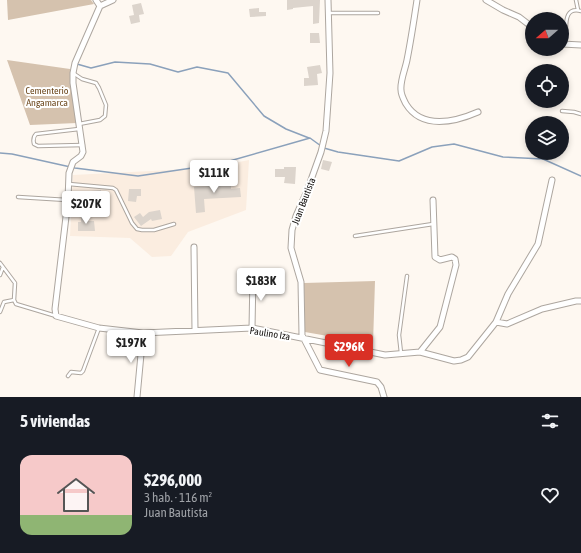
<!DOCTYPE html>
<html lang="es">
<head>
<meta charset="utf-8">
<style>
	body { margin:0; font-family:"Asap Condensed",sans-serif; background:#242831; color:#f1f3f6; height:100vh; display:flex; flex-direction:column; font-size:15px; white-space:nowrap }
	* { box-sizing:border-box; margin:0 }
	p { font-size:13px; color:#9ea1a6 }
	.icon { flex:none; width:22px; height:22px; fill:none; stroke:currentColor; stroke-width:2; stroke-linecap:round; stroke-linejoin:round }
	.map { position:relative; height:397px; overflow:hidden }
	.panel { display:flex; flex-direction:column; background:#171b24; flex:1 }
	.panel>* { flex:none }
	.needle { width:26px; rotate:250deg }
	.fabs { position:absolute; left:525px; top:12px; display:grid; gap:8px }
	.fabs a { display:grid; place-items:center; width:44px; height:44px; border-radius:50%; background:#171b24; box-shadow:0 2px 6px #0003; font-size:20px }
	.price { position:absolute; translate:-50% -34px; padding:0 9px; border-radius:4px; background:#fff; color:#222; font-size:13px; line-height:26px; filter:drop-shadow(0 1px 2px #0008) }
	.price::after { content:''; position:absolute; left:50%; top:24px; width:12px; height:9px; margin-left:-6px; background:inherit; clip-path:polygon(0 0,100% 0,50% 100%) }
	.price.selected { background:#d93025; color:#fff }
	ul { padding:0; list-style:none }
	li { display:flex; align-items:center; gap:12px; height:100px; padding:0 20px }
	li+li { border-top:1px solid #363941 }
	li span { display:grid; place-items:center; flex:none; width:112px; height:80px; border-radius:12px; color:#555 }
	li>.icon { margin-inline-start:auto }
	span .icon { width:48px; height:48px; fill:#fffc; stroke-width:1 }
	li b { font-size:17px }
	h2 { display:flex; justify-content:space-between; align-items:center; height:48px; padding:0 20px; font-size:17px }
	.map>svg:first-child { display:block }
	.built { fill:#fbede0 }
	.green { fill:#d5c2ae }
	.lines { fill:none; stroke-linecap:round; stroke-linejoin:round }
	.stream { stroke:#8ba1bb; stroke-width:1.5 }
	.building { fill:#dcd4cc }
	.service-casing { stroke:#ada69f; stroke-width:4.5 }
	.minor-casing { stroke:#ada69f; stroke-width:7 }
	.service { stroke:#fff; stroke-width:2.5 }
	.minor { stroke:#fff; stroke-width:5 }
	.labels { text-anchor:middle; stroke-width:4; stroke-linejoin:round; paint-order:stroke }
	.park-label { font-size:10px; fill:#6e4a20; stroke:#fff }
	.street-label { font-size:10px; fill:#110e0c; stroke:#fff }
</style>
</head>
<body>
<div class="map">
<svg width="581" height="397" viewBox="0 0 581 397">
	<rect width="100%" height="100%" fill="#fef8f1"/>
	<path class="built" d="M249,160l-3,50 -58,22 -17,24 -19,1 -22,-19 -60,-2 3,-61 136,-7z"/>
	<path class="green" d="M7,0h84l3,4 -86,16z
		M7,60l63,9 7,54 -47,2z
		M375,281l-2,63 -68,-12 -1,-49z"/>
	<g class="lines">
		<path class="stream" d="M77,64l14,4 24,-6 35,2 28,8 19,-5 31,6 36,43 22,13 23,9
			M324,148l14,4 61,9 33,-14 22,-3 49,13 40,2 38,17
			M0,153l12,1 63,14 63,8 81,-12 91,-26 11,8"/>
	</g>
	<path class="building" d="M287,0h33l-1,23 -6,1v-18l-20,2v1l-6,1z
		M141,3l3,11 -5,1 1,7 -9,2 -2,-8 5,-1 -2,-10z
		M259,8v4h7v4l-16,1 -1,-8z
		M310,33h9l1,10h-10z
		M320,65l2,8 -5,1 1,11 -14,1v-8h5l-2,-11z
		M323,160l9,2 -3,9 -8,-2z
		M284,167h12l-1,17 -11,-1 1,-6h-10v-8h9z
		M224,178h7v11l9,-1 1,9 -37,2 1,13 -9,1 -2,-26 30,-2z
		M129,189h12v7h-4l-1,6 -8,-1z
		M101,190l2,22 -12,1 -1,-22z
		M160,210l2,9 -10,2 -1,-2 -10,7 -7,-9 6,-4 3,4 6,-5z
		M81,216h6l1,5h6l1,10h-17v-9h3z"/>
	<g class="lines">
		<defs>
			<path id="service" d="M576,0l2,10
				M328,13h50
				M562,33l4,-4c0,-10 1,-22 15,-18
				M73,73l9,6 14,4 3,5 7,17 -1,11 -5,4 -21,4
				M562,111l12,1 7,2
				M79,129l-43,5c-3,3 -3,6 -2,10l4,2 45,-1
				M69,184l44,4 3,2 16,33 5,6 5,1h12l20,-6
				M18,197l49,3
				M355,236l78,-12
				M0,263l15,20 -1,17 2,4 40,12
				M0,275l3,-8
				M0,312l4,-10 10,-2
				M401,353l-2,-18 8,-59
				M68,376l3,-4 10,1 2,-2 16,-43"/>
			<path id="minor" d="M96,0l4,6
				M113,0l-13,6 -25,57 -2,10v10l10,69 -2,4 -8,6 -4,11 -1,27 -13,109 1,7 43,12 44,5 109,-5 133,27 35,-3 34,9 7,-1 7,-3 28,-35 11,2 35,-15 34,-8h5
				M328,0l2,73 -4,58 -5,21 -14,39 -11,25 -4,14 -1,18 10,34 1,53 18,35 57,12 4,5 3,10
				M417,0c-3,20 -6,40 -10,60 -2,10 -7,21 -6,30 0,5 3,10 5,14 16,26 49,18 72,8
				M486,0l17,10 16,7 13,10
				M562,44l19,1
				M194,247l1,83
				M496,322l12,-28 30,-50 14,-64
				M252,328l1,-53
				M420,352l20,-25 16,-62 -1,-6 -3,-2 -12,3 -5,-3 -2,-57
				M137,397l6,-64"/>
		</defs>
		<use href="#service" class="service-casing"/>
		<use href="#minor" class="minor-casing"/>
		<use href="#service" class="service"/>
		<use href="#minor" class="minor"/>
	</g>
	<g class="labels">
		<g class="park-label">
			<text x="47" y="94">Cementerio<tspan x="47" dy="12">Angamarca</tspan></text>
		</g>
		<g class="street-label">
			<text transform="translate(303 201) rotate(-69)" y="4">Juan Bautista</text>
			<text transform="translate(270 333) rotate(9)" y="4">Paulino Iza</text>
		</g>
	</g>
</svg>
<div class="fabs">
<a><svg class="needle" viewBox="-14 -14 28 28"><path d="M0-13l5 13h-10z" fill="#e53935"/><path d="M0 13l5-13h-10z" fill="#9ea1a6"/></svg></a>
<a><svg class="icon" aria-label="locate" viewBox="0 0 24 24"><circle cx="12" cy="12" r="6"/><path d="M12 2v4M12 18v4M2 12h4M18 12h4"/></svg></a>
<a><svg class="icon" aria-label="layers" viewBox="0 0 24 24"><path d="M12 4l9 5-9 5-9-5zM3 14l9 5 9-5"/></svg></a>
</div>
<b class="price" style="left:214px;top:194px">$111K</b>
<b class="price" style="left:86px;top:225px">$207K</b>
<b class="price" style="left:261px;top:302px">$183K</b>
<b class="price" style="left:131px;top:364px">$197K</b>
<b class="price selected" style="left:349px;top:368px">$296K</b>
</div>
<section class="panel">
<h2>5 viviendas<svg class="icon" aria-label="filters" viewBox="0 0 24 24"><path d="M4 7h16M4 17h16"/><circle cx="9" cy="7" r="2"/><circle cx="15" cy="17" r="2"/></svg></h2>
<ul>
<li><span style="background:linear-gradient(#f6c9c9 75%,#8fb573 0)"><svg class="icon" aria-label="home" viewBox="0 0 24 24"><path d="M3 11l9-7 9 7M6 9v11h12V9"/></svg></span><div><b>$296,000</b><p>3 hab. · 116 m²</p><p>Juan Bautista</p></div><svg class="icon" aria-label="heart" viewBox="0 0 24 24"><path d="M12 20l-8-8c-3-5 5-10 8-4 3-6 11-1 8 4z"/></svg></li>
</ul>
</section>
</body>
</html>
